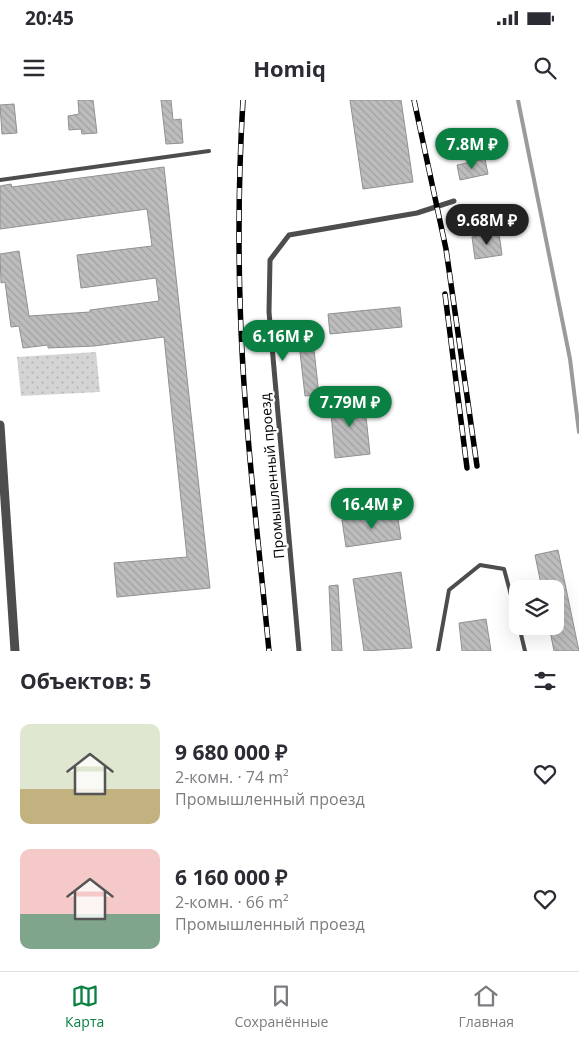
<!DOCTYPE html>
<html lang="ru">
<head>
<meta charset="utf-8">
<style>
	body { margin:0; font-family:"Open Sans",sans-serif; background:#f2f2f3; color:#2b2b33; height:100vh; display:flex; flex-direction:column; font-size:19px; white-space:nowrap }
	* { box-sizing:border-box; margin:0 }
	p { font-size:16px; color:#7c7c81 }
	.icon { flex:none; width:28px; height:28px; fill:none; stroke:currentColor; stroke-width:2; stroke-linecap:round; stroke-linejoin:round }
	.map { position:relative; height:551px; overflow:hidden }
	.panel { display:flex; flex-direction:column; background:#fff; flex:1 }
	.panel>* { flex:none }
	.buttons { position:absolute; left:509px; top:480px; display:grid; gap:10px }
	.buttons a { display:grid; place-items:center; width:55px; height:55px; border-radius:10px; background:#fff; box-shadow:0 5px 20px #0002; font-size:25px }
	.price { position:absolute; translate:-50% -42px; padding:0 11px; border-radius:18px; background:#0b8043; color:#fff; font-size:16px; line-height:32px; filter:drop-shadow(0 1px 2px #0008) }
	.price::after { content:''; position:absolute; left:50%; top:30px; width:15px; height:11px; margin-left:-8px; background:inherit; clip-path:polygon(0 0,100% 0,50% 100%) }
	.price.selected { background:#222; color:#fff }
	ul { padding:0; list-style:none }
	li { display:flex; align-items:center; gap:15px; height:125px; padding:0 20px }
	li span { display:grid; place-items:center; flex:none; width:140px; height:100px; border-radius:10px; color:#555 }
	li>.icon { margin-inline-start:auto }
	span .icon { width:60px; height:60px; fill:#fffc; stroke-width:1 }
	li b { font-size:21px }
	h2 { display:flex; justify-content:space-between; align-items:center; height:60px; padding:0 20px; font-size:21px }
	.status { display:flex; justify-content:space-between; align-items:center; height:35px; padding:0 25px; background:#fff; direction:ltr }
	.status svg { height:14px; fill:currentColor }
	header { display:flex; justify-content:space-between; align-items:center; height:65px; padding:0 20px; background:#fff; font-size:22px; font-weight:700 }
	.tab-bar { display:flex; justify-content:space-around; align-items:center; height:70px; border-top:1px solid #e1e1e2; background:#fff; font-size:14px; color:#7c7c81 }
	.tab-bar a { display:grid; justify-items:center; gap:2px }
	.tab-bar .selected { color:#0b8043 }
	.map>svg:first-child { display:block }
	.green { fill:url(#green-dots) }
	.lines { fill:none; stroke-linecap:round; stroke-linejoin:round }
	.stream { stroke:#9b9b9b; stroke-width:4 }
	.building { fill:url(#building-back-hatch); stroke:#919191 }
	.service { stroke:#4d4d4d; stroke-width:4 }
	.minor { stroke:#4d4d4d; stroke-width:5 }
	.tertiary { stroke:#4d4d4d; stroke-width:9 }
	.rail-casing { stroke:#000; stroke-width:5.5 }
	.rail { stroke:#fff; stroke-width:4; stroke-dasharray:11; stroke-linecap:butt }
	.labels { text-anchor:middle; stroke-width:4.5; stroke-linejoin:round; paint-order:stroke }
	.street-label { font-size:14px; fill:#000; stroke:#fff }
</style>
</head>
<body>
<div class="status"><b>20:45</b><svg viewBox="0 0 49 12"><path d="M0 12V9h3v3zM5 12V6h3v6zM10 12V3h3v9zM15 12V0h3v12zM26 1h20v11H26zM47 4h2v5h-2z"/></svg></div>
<header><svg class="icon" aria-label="menu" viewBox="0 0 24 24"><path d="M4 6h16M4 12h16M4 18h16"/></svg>Homiq<svg class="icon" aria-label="search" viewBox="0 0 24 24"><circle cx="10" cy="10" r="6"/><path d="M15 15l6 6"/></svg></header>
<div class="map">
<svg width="579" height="551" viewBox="0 0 579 551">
	<defs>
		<pattern id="green-dots" width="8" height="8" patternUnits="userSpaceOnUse" patternTransform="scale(1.25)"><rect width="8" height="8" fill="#d4d4d4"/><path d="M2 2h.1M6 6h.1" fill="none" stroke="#b4b4b4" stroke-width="1.8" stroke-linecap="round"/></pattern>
		<pattern id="building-back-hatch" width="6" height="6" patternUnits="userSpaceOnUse" patternTransform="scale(1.25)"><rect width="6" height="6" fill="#bdbdbd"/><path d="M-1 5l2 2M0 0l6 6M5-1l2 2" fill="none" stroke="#a1a1a1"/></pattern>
	</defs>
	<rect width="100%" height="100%" fill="#fff"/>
	<path class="green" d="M96,252l4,40 -79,4 -4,-39z"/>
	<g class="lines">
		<path class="stream" d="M518,0l52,259 9,73"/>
	</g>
	<path class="building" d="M78,0h15l4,33 -15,1 -1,-5 -12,1 -1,-14 11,-2z
		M161,0h10l2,20 8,-1 2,24 -17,1z
		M350,0h51l12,82 -50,7z
		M14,4l3,29 -15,1 -2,-29z
		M485,59l3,15 -28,6 -3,-15z
		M164,67l46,421 -93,9 -3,-34 73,-6 -23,-220 -70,9 -46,2v-3l-25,3 -4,-22 -8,1 -6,-45 -4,1 -1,-29 19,-3 10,65 61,-4v-2l69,-9 -3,-23 -75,10 -4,-33 75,-9 -5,-37 -147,20v-43l11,-2 1,3z
		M499,133l3,22 -27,4 -3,-22z
		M400,207l2,20 -72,7 -2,-20z
		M314,250l5,45 -14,1 -5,-44z
		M364,298l6,56 -35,4 -5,-56z
		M397,412l4,27 -55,8 -4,-27z
		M558,450l21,101h-25l-5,-25h6v-37h-13l-7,-34z
		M401,472l11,76 -48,3 -11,-72z
		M338,485l4,66h-10l-3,-65z
		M486,519l5,32h-29l-3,-28z"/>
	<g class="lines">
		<path class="service" d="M0,80l209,-29
			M519,526l6,25
			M438,551l11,-61 31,-25 24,4 14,52"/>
		<path class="minor" d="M299,551l-30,-339 1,-52 19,-25 128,-22 37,-12"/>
		<path class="tertiary" d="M0,325l15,226"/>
		<defs>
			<path id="rail" d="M243,0c-4,67 -5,134 -3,200 3,117 18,235 29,351
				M414,0l32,149 31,217
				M445,194l22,174"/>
		</defs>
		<use href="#rail" class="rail-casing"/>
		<use href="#rail" class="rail"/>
	</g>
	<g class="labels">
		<g class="street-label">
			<text transform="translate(272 376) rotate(-95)" y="5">Промышленный проезд</text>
		</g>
	</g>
</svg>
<div class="buttons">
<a><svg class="icon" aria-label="layers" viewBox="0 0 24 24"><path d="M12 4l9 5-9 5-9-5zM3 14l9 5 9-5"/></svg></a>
</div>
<b class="price" style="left:472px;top:70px">7.8M ₽</b>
<b class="price selected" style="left:487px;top:146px">9.68M ₽</b>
<b class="price" style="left:283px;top:262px">6.16M ₽</b>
<b class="price" style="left:350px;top:328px">7.79M ₽</b>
<b class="price" style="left:372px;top:430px">16.4M ₽</b>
</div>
<section class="panel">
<h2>Объектов: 5<svg class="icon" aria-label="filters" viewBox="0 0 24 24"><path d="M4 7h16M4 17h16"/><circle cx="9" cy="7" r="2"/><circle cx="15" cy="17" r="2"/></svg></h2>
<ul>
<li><span style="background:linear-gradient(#dfe7d0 65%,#c2b280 0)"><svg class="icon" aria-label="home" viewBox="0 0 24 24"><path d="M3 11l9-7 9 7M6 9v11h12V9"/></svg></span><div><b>9 680 000 ₽</b><p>2-комн. · 74 m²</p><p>Промышленный проезд</p></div><svg class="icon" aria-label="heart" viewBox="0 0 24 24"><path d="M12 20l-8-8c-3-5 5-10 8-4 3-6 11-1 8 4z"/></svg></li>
<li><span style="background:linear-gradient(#f6c9c9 65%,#7fa58c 0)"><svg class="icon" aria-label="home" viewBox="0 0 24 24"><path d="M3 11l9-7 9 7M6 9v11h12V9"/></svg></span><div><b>6 160 000 ₽</b><p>2-комн. · 66 m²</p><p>Промышленный проезд</p></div><svg class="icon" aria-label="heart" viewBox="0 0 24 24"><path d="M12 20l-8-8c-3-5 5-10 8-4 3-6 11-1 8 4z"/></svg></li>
</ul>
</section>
<nav class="tab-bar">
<a class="selected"><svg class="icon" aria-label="map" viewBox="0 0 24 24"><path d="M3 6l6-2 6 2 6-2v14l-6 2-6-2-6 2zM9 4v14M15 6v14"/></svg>Карта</a>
<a><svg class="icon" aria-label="saved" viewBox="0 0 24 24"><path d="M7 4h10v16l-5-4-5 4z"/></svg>Сохранённые</a>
<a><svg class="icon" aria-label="home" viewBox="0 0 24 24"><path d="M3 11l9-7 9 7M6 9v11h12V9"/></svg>Главная</a>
</nav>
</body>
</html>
